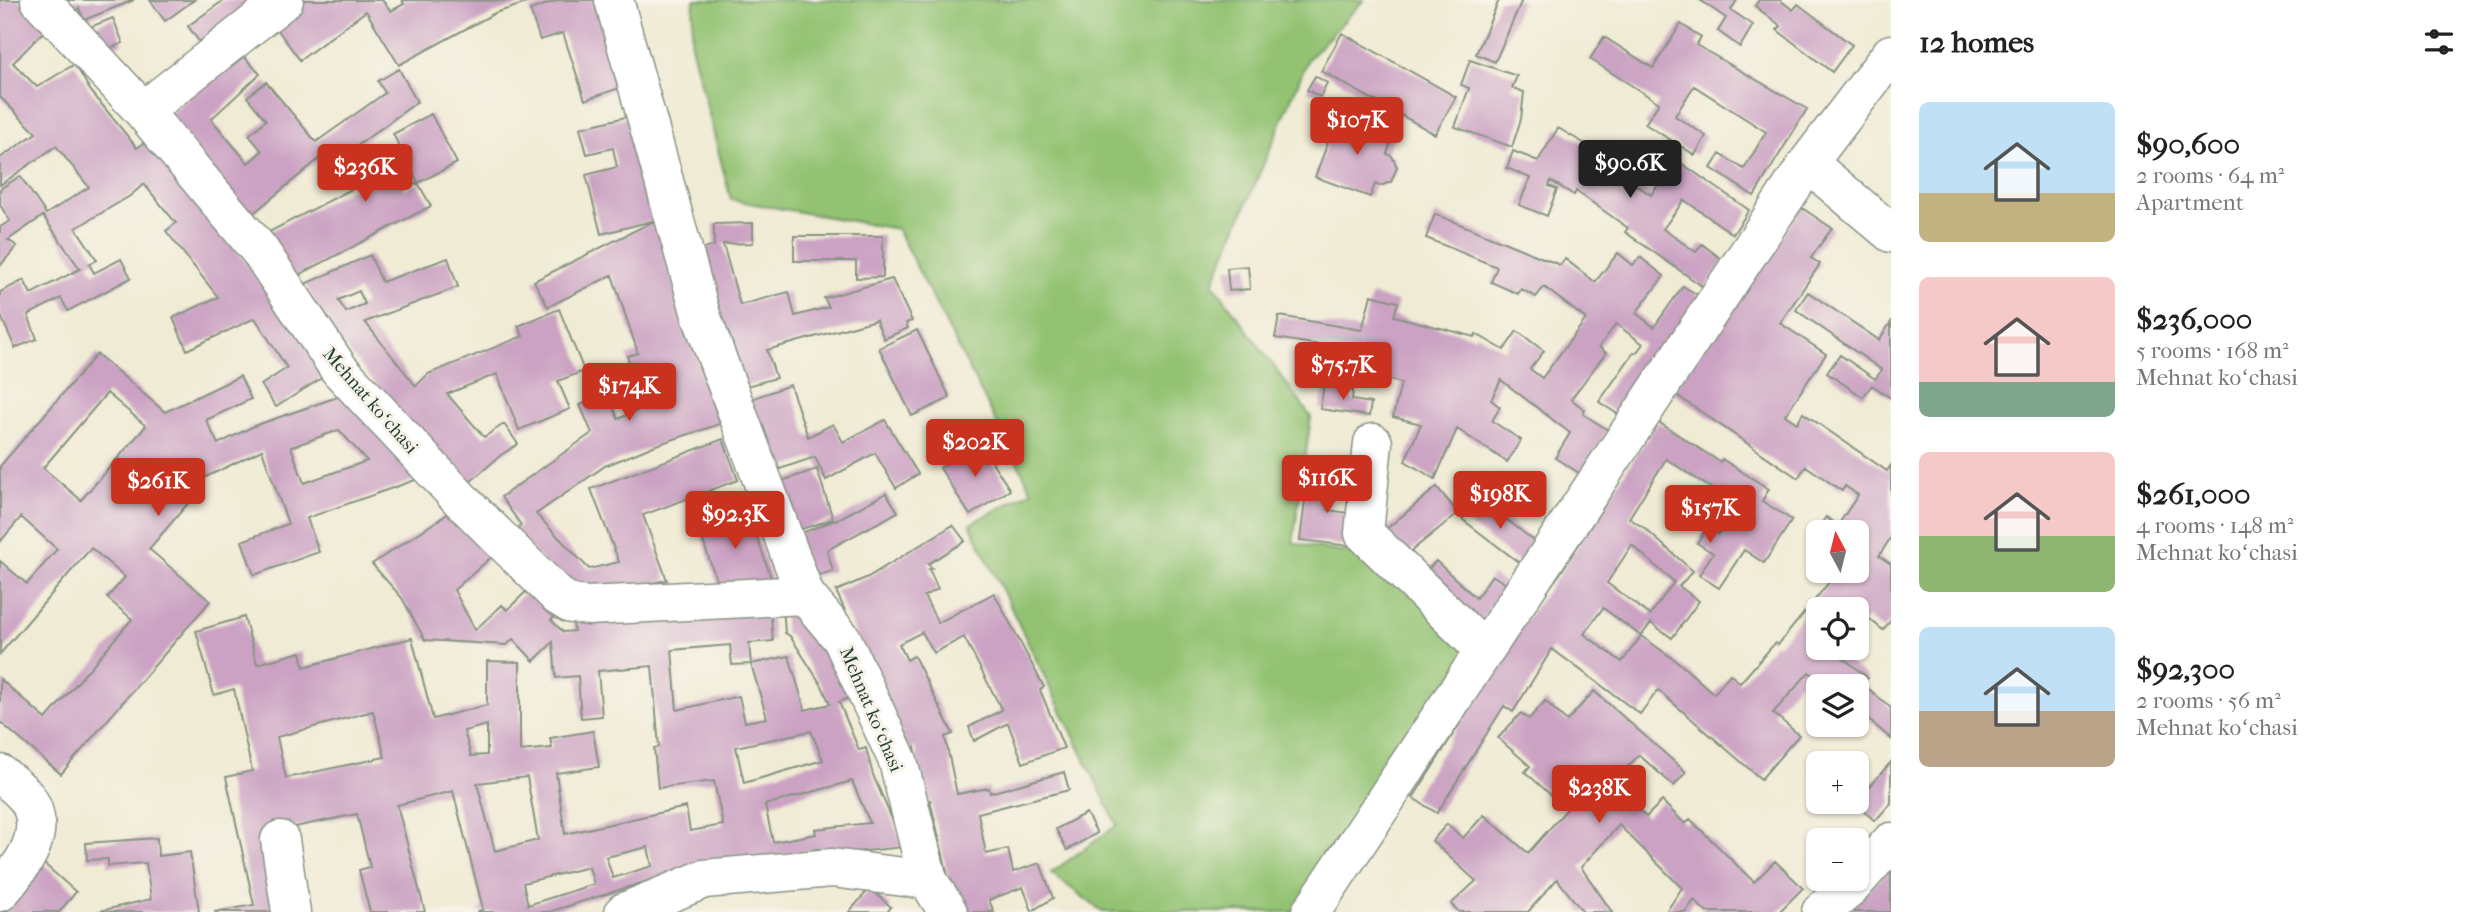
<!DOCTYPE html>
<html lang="en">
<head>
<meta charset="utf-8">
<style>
	body { margin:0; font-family:"IM FELL French Canon",serif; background:#f2f2f2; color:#222; height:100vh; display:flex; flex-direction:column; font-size:26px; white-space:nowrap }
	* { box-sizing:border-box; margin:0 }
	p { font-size:23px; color:#767676 }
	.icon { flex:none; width:38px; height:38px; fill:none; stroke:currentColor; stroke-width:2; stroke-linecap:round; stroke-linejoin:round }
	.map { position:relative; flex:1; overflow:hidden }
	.side { display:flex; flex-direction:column; background:#fff; width:595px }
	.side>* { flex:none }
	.needle { width:46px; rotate:353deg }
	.buttons { position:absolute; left:1806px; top:520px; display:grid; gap:14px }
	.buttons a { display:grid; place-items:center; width:63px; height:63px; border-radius:10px; background:#fff; box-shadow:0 2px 5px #0004; font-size:35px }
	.price { position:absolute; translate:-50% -60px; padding:0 16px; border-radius:7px; background:#c8321e; color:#fff; font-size:23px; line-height:46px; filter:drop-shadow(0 2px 4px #0008) }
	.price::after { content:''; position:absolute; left:50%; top:42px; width:21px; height:16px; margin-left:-10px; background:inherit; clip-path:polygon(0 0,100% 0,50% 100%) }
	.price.current { background:#222; color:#fff }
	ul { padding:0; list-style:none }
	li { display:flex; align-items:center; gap:21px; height:175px; padding:0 28px }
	li span { display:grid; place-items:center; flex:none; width:196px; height:140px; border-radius:10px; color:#555 }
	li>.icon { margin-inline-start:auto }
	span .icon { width:84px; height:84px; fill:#fffc; stroke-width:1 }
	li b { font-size:30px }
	h2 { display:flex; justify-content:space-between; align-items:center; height:84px; padding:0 28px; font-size:30px }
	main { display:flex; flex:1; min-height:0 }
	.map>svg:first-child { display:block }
	.green { fill:#93c372; stroke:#598053; stroke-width:2 }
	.building { fill:#cba2c3; fill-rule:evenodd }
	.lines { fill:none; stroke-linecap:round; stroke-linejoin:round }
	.minor-casing { stroke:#889484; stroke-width:41 }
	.minor { stroke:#fff; stroke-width:38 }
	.labels { text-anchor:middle; stroke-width:6; stroke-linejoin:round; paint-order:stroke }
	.street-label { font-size:19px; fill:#1f3d34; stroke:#f7f3e8 }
</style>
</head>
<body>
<main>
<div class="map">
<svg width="1891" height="912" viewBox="0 0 1891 912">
	<rect width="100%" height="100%" fill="#f7f3e8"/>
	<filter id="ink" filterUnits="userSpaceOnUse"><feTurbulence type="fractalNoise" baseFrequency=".0143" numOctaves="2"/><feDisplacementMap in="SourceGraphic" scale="14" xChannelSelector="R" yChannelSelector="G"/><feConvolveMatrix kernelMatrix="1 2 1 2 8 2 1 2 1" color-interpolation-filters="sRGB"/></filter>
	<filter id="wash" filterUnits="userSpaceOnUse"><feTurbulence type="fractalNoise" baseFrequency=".00686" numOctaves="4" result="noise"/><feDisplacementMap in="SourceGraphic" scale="28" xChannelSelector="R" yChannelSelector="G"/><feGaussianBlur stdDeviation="1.57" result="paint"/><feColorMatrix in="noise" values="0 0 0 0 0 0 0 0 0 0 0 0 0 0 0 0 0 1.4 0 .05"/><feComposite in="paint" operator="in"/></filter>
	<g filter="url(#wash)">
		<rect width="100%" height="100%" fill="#f0ebd4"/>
		<path class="green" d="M694,0h670l-56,59 -95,224 98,134 -18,126 81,15 98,89 -179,265h-190l-52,-39 66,-48 -147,-301 62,-33 -135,-262 -166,-29 -40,-155z"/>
		<g id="blocks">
			<path class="building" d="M0,0h21l27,27 -35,36 24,24 38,-23 15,26 47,58 16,-12 175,238 -52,33 -15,-22 26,-17 -32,-50 -68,32 -14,-32 45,-21 -52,-66 10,-8 -32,-39 -14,12 -54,32 21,32 -8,4 5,9 27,-14 10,19 -63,33 -7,-13 -33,17 9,24 -22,9 -15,-34v-22l24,-12 7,14 49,-25 -37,-53 -35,24 9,6 -17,20v-39l10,-6 -10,-16v-16l20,-13 26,38 43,-27 -33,-41 -56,39v-27l36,-25 -36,-36z
				M49,0h85l-50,20 -5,-12 -10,11z
				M150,0h44l-29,21z
				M224,0h44l-65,47 -15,-21z
				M299,0h83l9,11 13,-7 -2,-4 131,1 -38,12 -96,52 -33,-54 -66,49 -29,-39z
				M559,0h41l28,85 -43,15 -22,-67 -23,7 -10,-30z
				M1499,0h23l-27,62 -19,-8z
				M1700,0h37l-6,10 22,15 -13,22 -22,-16 8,-13z
				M1759,0h21l13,10 5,-6 54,41 -20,27 -55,-42 4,-4 -26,-20z
				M113,18l10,25 -23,9 -10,-25z
				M1681,24l20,13 -5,8 111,64 -53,87 -43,-28 9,-14 24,15 22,-37 -72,-46 -19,30 31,20 -11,19 -50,-31 14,-21 -69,-44 14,-22 49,31z
				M1342,33l114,64 -21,37 -114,-63z
				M239,51l21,23 -49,45 37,44 14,-12 -13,-16 17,-15 -19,-23 19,-15 50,60 69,-49 -7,-12 21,-12 18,33 -85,62 -7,-10 -75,62 -83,-99z
				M1470,60l47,16 -5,12 12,4 -3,27 -9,28 -57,-20 14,-39 -8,-3z
				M1315,76l12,7 -7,14 -13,-7z
				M1339,113l55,21 -7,20 5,2 5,11 -6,15 -11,4 -5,-2 -5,13 -55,-20z
				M431,114l26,49 -39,20 13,23 -136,71 -30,-43 127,-66 12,22 14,-7 -25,-49z
				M638,114l26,104 -63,16 -15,-59 31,-8 -4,-19 -26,6 -7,-26z
				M1558,128l41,24 -3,5 55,38 21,-30 9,-2 68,47 -16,24 -49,-34 -21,29 33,23 6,-8 22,17 -19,27 -80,-56 3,-4 -52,-37 -2,4 -23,-14 -2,5 8,3 -10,27 -28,-11 11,-27 -23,-10 6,-17 25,10z
				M1802,208l30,20 -21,30 9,6 -40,59 46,31 -41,61 12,8 6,-10 84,58 4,-6v72l-12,19 12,8v56l-8,10 -16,-13 -10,12v-20h-39v39h24l-5,5 31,25 -5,6 28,24v31l-34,-30v-23h-29l-19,-14 -36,41 26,22 -38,44 -103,-89 -18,24 -88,-65 -39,63 -9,-6 -67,107 -24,-15 108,-172 38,-51 99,-153 62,40 2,-3 47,30 -7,12 30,19 -28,43 -20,-13 -25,38 -20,-13 14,-22 -16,-10 11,-16 10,7 19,-29 -71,-46 -37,59 15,10 49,43 -14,15 20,15 -27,37 -21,-15 -10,13 -38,-28 -19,26 38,28 19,-26 37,26 36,32 16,-20 10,9 35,-40 3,2 61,-75h18v-38h-39v18l-10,-7 18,-26 12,8 20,-30 -13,-9 -3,5 -36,-25 -8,12 -126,-86zM1632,545l42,37 -24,33 -43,-32z
				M1435,214l125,51 5,-6 30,23 23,-29 15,12 7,-8 24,19 -28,37 18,14 29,-41 18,11 -82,118 -20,-13 35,-50 2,1 7,-9 -27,-20 -17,23 7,6 -35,46 14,11 -2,4 25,16 -27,44 -26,-16 15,-25 -69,-53 -10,20 9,7 -8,14 29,19 -14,22 -50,-33 -22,50 -30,-18 16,-37 -28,-7 8,-34 -46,-13 6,-21h-3l-1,2 -82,-13 4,-22 83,14 9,-35 27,7 -4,14 81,21 1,-3 28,16 13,-19 27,20 -14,18 12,9 44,-59 -42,-32 -8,10 -15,-8 -3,5 -27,-12 6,-15 -71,-29z
				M654,221l66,203 -64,21 -51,21 -69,48 53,55 30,-7 -28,-73 132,-50 15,41 -95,35 24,65 -90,17 -64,-67 8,-5 -20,-28 91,-64 -12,-28 28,-12 10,26 26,-11 -17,-52 11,-3 -26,-78 -64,32 -14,-26z
				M753,223v20l-30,1 17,61 49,-13 6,24 34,-9 -5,-9 68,-19 20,42 -6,2 2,5 -24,11 -8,-19 -109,30 9,28 -40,11 -41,-138 19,-5v-22z
				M794,236h89v41l-27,1v-17h-62z
				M370,255l12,27 66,-24 10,29 -93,35 51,64 12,-12 95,-38 -5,-10 41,-17 25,62 -26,10 12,28 -51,21 -22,-56 -50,20 37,43 20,-13 14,20 -17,11 -38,33 -135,-161 -23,-43zM359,291l6,13 -19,8 -8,-12z
				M1248,266l2,23 -21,2 -2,-23z
				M1808,292l71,48 12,-18v76l-19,-13 -9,12 -36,-24 13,-18 35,24 7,-9 -86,-60z
				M917,330l33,68 -38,18 -33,-68z
				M97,354l68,58 75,-36 11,23 -45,21 12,24 36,-18 92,-32 75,84 -114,40 12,34 -65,23 -12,-34 46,-17 -26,-74 -75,36 9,8 -47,55 61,52 -149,173 -61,-52v-43l46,40 86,-100 -25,-21 18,-21 -34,-29 -91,106v-93l27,23 30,-35 -36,-32 -21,25v-76zM107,393l39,33 -65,74 -38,-32zM339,430l28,31 -63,22 -13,-36z
				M790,385l18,52 25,-13 10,18 42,-22 33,54 -22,14 -21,-35 -49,27 -11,-23 -47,16 -25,-71z
				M1324,386l29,4 -1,10 19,3 -2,13 -49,-7z
				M980,443l30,47 -40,25 -30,-47z
				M817,469l16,50 -47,15 -16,-49z
				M1309,470l24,3 -5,37 34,5 -4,32 -58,-7z
				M1437,487l21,26 -53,43 -21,-25z
				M886,493l12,19 -71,38 6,21 -26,8 -13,-43 46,-18z
				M1479,498l58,45 -16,21 -59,-45z
				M746,506l28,80 -55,2 -22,-65z
				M455,509l41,44 -42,37 21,40 27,-25 5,5 28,-27 26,27 -10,10 12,12 11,-1 -1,-8 197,-17 3,35 -24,2 2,21 -19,1 -2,-20 -58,5 5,60 62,-14 6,26 22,-4 -16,-54 38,-8 16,54 25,-6 -8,-18 -32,-50 -5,-3 -2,-27 24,9 47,81 -15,6 20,48 7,-2 7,27 31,72 -86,9v-7l-42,7 -122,23 -105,33h-72l6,-3 -30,-118 -56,14 28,107h-55l-11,-42 11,-3 -13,-53 -91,19 17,79h-69l40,-7 -28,-128 26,-6 -18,-82 -20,6 -18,-64 48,-14 13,47 44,-12 3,15 108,-29 21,81 54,-14v-44l33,1v89l32,-3 -2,-10 43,-7 6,36 -43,6 9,61 121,-27 4,24 33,-6 -9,-44 -56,7 -4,-40 5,-1 -7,-81 -54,5 4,45 -21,2 -3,-42 -22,2 -3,-36 -19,19 -21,-22 -6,6 -82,-5 -23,-42 -30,-34zM373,711l12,46 -99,21 -9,-41zM487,725v30l-16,1 -7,-25zM811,731l12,29 -79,23 -8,-36zM527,777l11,63 -43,11 -18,-68zM852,781l18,42 -55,6 1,5 -43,8 -8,-37zM648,847l4,19 -39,12 -7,-21zM589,867l5,17 -66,21 -5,-22z
				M953,525l12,16 -37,23 4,4 -3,1 9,20 -14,7 14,27 56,-30 50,94 -4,3 24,58 -41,15 -15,-40 -34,18 -5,-14 33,-17 -38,-73 -30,16 -12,-21 -23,12 8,16 7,-4 39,78 -8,3 12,57 32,-6 1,5 74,-21 5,18 -91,23 8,41 22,-5 5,23 27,-9 13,35 -21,13 -9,-24 -34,13 5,12h-35l-7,-19 -22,-93h-5l-10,-53 -6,3 -73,-159 32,-14z
				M1436,561l40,37 16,-23 14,9 -27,40 -56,-49z
				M1594,691l92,81 -12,14 -35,-31 -25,27 24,22 -3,2 11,11 16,-16 23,23 5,-5 64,63 21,-21 28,27 -24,24h-73l-12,-12 -8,12h-20l16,-24 -63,-63 -38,42 31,45h-29l-26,-33 -29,33h-69l-8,-8 25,-23 -44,-40 15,-17 16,14 21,-23 44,38 39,-44 -42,-37 5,-6 -32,-28 23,-25 8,6 16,-18 22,20z
				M1891,762v41l-16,18 -20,-18z
				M1086,813l11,20 -30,17 -11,-21z
				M157,838l1,18 32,-4 9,60h-103l55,-13 -5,-36 -38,3v-7l-21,1 -1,-17z
				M42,862l34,30 -17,20h-59z
				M1891,867v45h-46z
				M870,888l21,19 -4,5h-38z"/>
		</g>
	</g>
	<g filter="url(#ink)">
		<use href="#blocks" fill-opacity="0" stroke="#889484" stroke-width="2"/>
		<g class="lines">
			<defs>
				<path id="minor" d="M40,0l103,111 117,140 79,118 123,132 96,95 13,8 17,2 217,-11
					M614,0l87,315 104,280 37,44 56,122 30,119 20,32
					M143,111l141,-111
					M1808,163l83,70
					M1373,443l-9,90 120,117
					M0,774c11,9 25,18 31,31 15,32 -11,64 -31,87
					M280,840l11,72
					M624,912l80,-33 128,-11 96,12
					M1311,912l497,-749 83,-109
					M1821,912l28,-23 42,-47"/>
			</defs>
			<use href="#minor" class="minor-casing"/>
			<use href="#minor" class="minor"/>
		</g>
	</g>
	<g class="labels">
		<g class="street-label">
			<text transform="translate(371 400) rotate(49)" y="7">Mehnat koʻchasi</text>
			<text transform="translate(872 709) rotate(67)" y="7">Mehnat koʻchasi</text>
		</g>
	</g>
</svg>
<div class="buttons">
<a><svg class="needle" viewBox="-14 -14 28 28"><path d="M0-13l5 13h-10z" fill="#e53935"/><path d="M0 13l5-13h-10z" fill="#767676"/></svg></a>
<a><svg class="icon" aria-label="locate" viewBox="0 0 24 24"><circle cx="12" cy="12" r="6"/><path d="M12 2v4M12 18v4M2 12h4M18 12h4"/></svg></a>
<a><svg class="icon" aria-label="layers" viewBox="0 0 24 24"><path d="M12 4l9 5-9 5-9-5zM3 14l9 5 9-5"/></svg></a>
<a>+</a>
<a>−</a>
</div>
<b class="price" style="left:1357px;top:157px">$107K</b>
<b class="price current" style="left:1630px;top:200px">$90.6K</b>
<b class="price" style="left:365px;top:204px">$236K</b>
<b class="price" style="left:1343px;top:402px">$75.7K</b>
<b class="price" style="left:629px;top:423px">$174K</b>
<b class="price" style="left:975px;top:479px">$202K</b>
<b class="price" style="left:1327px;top:515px">$116K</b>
<b class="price" style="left:158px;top:518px">$261K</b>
<b class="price" style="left:1500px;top:531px">$198K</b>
<b class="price" style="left:1710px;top:545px">$157K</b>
<b class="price" style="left:735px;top:551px">$92.3K</b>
<b class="price" style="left:1599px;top:825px">$238K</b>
</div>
<section class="side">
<h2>12 homes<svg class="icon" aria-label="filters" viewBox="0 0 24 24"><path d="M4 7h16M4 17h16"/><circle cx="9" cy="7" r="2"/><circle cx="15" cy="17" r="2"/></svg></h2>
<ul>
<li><span style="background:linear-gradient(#bfe0f5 65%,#c2b280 0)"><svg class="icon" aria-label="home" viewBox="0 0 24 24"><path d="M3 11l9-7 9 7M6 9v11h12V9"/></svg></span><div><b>$90,600</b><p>2 rooms · 64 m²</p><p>Apartment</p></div></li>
<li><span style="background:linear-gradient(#f6c9c9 75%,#7fa58c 0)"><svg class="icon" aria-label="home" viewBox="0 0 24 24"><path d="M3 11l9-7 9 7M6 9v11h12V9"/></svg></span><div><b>$236,000</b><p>5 rooms · 168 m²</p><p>Mehnat koʻchasi</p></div></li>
<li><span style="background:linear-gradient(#f6c9c9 60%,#8fb573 0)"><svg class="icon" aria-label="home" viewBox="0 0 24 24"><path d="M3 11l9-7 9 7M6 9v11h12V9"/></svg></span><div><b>$261,000</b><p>4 rooms · 148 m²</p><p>Mehnat koʻchasi</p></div></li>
<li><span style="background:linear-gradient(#bfe0f5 60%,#b9a48a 0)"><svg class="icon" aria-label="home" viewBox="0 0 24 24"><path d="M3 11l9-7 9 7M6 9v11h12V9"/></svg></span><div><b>$92,300</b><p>2 rooms · 56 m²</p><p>Mehnat koʻchasi</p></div></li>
</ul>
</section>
</main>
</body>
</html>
